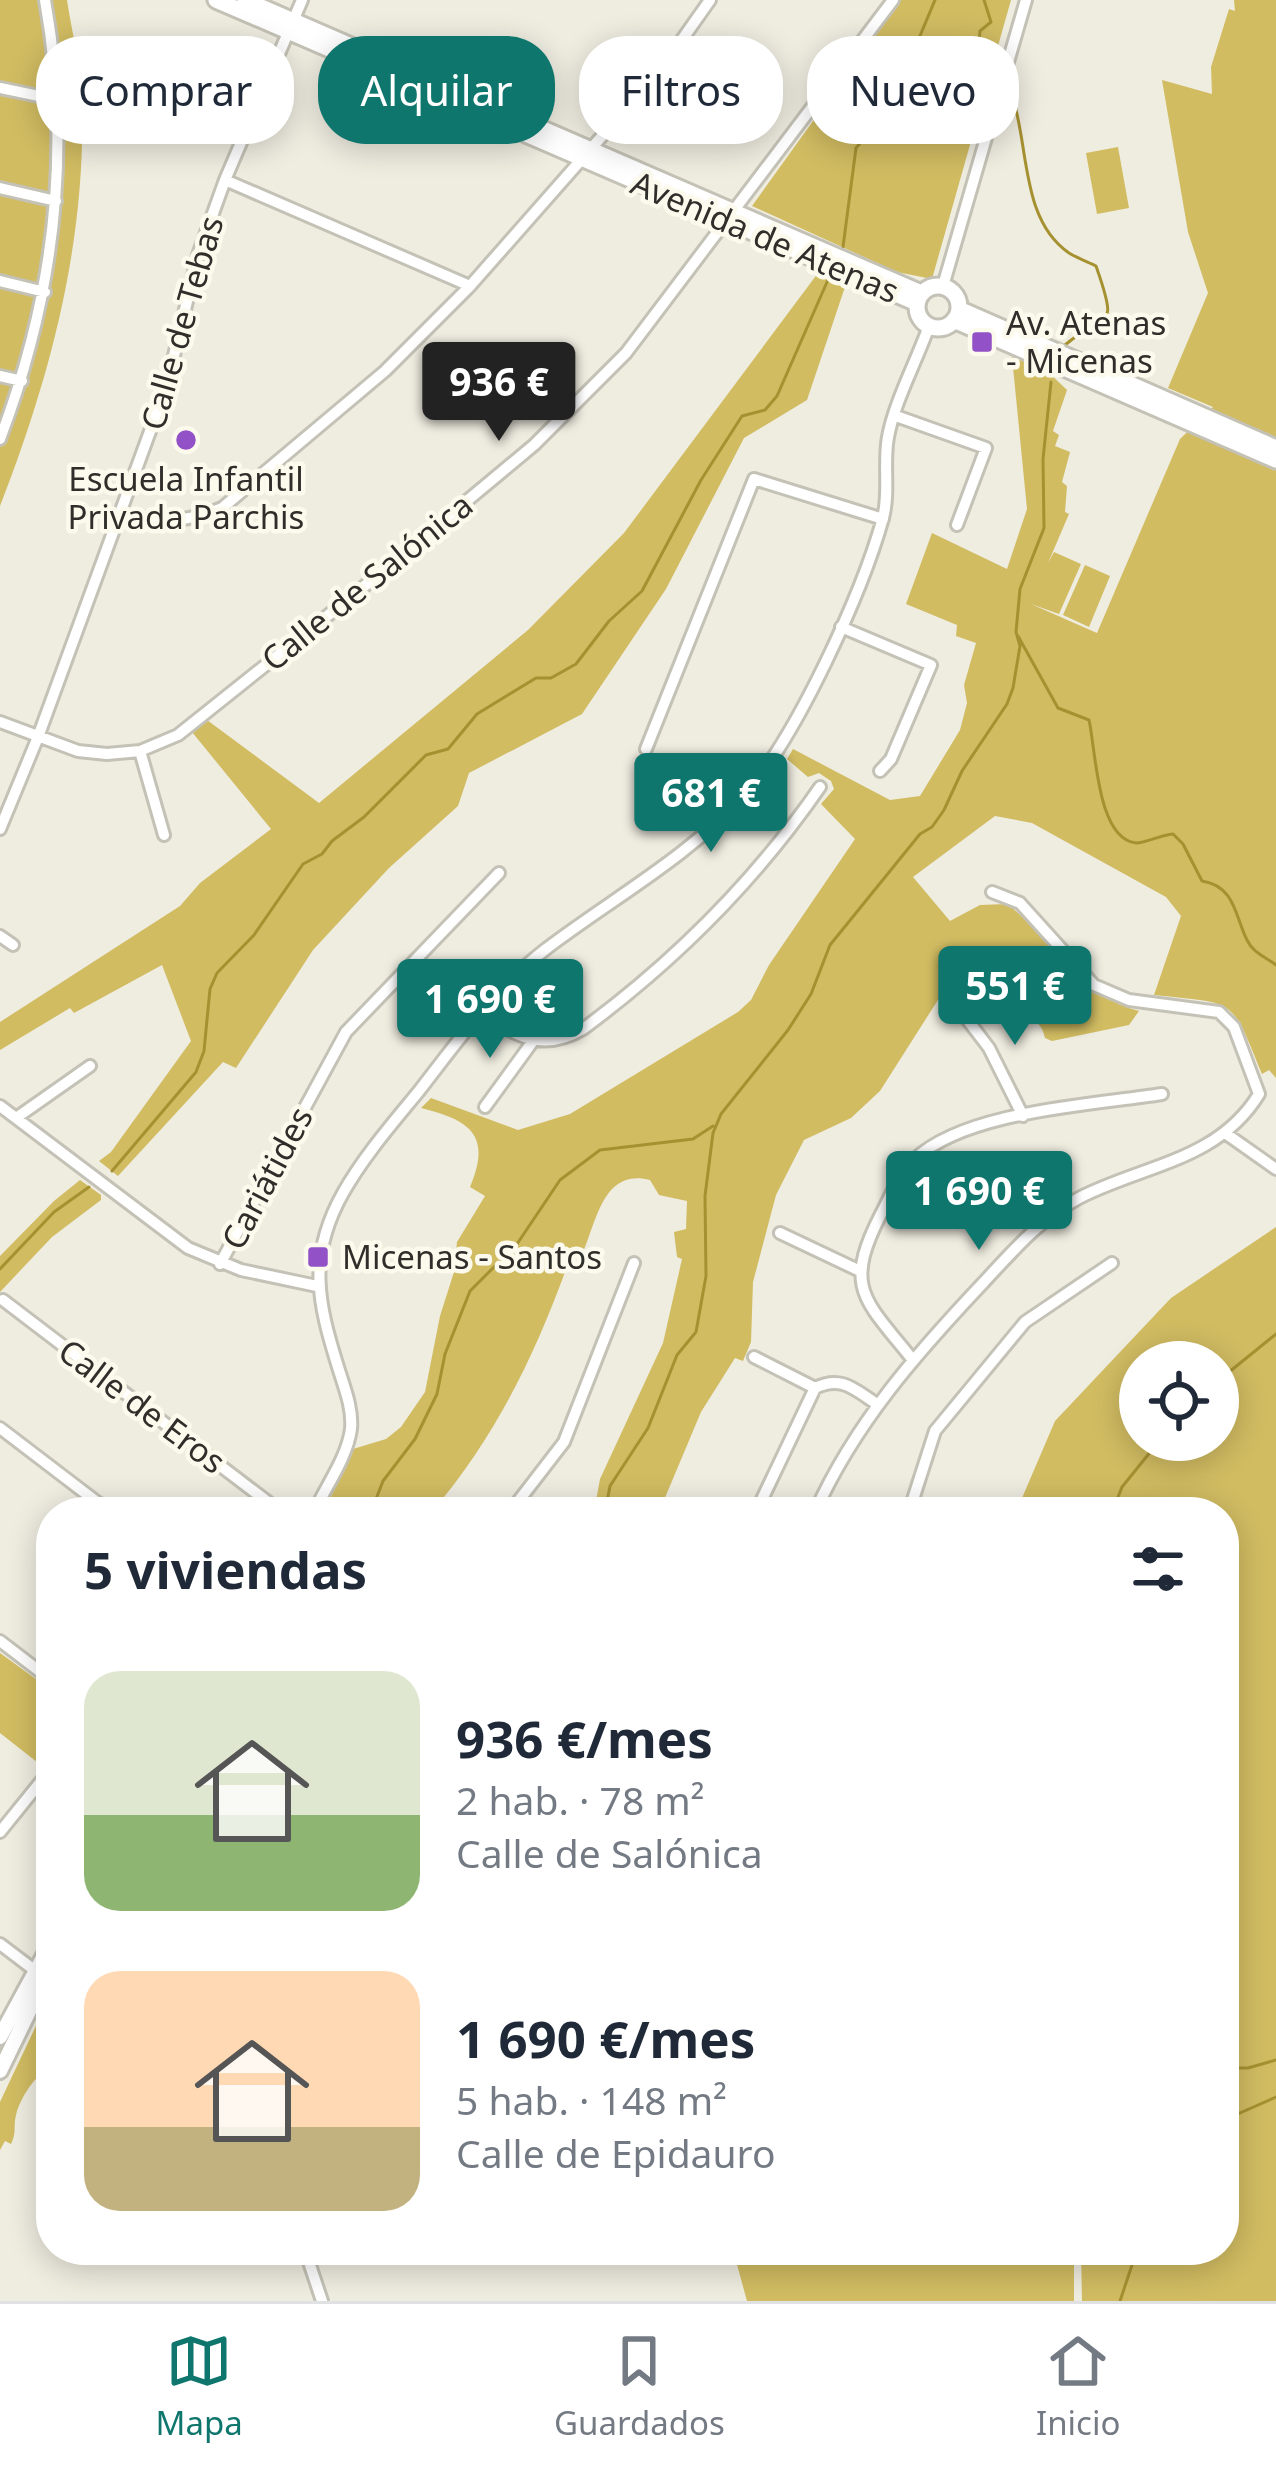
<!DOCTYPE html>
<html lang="es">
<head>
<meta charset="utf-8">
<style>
	body { margin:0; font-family:"Noto Sans",sans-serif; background:#f2f2f3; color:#1f2937; height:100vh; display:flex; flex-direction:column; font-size:45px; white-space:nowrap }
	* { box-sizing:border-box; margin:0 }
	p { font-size:39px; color:#747a83 }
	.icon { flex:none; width:66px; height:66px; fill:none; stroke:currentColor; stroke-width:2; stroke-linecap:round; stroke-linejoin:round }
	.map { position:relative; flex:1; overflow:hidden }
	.side { position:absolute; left:36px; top:1497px; width:1203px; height:768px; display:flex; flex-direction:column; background:#fff; border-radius:48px; box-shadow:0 6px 30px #0003 }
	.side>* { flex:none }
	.top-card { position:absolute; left:36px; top:36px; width:1206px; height:108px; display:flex; gap:24px }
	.controls { position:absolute; left:1119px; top:1341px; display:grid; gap:24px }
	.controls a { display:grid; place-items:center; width:120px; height:120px; border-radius:50%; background:#fff; box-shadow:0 6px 30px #0003; font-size:60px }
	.price { position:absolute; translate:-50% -102px; padding:0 27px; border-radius:12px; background:#0f766e; color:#fff; font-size:39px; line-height:78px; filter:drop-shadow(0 3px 6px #0008) }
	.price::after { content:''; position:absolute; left:50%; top:72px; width:36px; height:27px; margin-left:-18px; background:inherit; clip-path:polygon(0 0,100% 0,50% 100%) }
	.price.current { background:#222; color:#fff }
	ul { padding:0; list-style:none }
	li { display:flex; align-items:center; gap:36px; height:300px; padding:0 48px }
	li span { display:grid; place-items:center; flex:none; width:336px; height:240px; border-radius:36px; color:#555 }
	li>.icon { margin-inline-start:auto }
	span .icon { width:144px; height:144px; fill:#fffc; stroke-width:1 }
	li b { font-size:51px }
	h2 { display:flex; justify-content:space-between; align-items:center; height:144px; padding:0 48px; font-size:51px }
	.pill { padding:0 42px; border-radius:48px; background:#fff; box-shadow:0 6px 30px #0003; font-size:42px; line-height:108px }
	.pill.current { background:#0f766e; color:#fff }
	.tabs { display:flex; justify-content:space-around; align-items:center; height:168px; border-top:3px solid #e0e1e3; background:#fff; font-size:33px; color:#747a83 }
	.tabs a { display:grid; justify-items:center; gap:6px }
	.tabs .current { color:#0f766e }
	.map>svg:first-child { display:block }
	.green { fill:#d1bc62; fill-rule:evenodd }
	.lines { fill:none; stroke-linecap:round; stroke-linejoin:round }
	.stream { stroke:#a69131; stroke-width:3 }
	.minor-casing { stroke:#c4c2b6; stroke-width:16 }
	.tertiary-casing { stroke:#c4c2b6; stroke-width:20 }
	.secondary-casing { stroke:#c4c2b6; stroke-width:21 }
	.minor { stroke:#fff; stroke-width:10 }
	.tertiary { stroke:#fff; stroke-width:14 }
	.secondary { stroke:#fff; stroke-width:15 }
	.poi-dot { fill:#9251c6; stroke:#fcfaed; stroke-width:4.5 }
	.labels { text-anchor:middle; stroke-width:9; stroke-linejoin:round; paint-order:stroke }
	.street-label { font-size:33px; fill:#2f2e2a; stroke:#fcfaed }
	.poi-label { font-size:33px; fill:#2f2e2a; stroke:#fcfaed; text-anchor:start }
</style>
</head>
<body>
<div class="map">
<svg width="1276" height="2301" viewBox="0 0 1276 2301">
	<rect width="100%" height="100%" fill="#efece0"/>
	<path class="green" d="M0,0h67c5,33 14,67 15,101 4,141 -31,274 -82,405z
		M900,0h111l-79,279 -35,-7 -145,-66z
		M1234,0h42v1078l-7,-8 -7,4c-32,-78 -25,-70 -108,-79l27,-79 -15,-19 -134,-74 -37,-7 -82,61 37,44 30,-16 27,-1c47,35 72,92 132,107l-10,14 -77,16 -7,-3c-3,-14 -9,-18 -22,-21l-20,-28 3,-12 -26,-30 -16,12 -84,132 -29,27 -47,22 -28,55 -23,87 -2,60 -8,19 -8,-3 -34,54 -42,100h-65l6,-33 63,-136 19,-84 -5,-2 -3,-25 12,-3 1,-28 -28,-6 -9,-15c-47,-12 -53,41 -68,75l-10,-2c-35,98 -73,179 -140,259h-108l29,-63 33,-10 15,-12 24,-35 15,-76 14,-44 3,-30 28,-46 -15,-9c22,-52 0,-67 -49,-79l10,-10 87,32 52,-16 168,-102 13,-12 18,-35 86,-126 -34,-35 13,-15 -3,-8 -12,-8 -11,4 -21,-18 6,-10 97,51 30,-4 40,-66 7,-27 -3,-18 12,-42 -20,-7 1,-11 -51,-21 26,-71 75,36 20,-60 -15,-152 34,13 21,20 -14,41 6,4 -4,11 15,6 -8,30 5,4 -2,26 4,2 -21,49 6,-11 27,12 -22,50 -28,-10 66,29 83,-194 33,-32 -45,-19 40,-95 -20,-61 -26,-152 50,14 -1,-27 18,-58 6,2z
		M1118,147l11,61 -32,6 -11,-61z
		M821,269l26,12 -40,119 -63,38 -78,151 -84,125 -113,59 -11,33 -69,62 -76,82 -77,118 -13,-6 -105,114 -19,-15 12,-9 80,-111 -29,-76 -88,48 -4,-5 -70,42v-28l180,-116 20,-23 71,-54 -79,-97 15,-12 112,83 209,-173 96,-97z
		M1085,565l25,11 -21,51 -26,-12z
		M80,1180l21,15v5l-49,37 -52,55v-36l54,-55z
		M1276,1227v1074h-194l-1,-51h143v-738h-208l39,-91 116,-123zM1140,1362h78v78h-78z
		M0,1653l51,37v62l-9,14 -42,-33z
		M51,1994v74c-15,5 -31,30 -35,47 -3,11 1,17 -5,29l-6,-3 -5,9v-48z
		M733,2250h341v51h-327z"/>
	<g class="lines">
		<path class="stream" d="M984,0l7,22 -11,9 -1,10 18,20
			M1013,99c16,49 8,121 56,154 8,5 19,9 27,13 24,68 10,44 -31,79
			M843,247l13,-99 33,-38 46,-110
			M1018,636l40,72 31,12c7,31 8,119 47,123 10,0 24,-8 37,-9l10,10 19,37c33,5 33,35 45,59 6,13 19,17 29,25
			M112,1171l84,-99 8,-21 6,-62 7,-16 37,-38 49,-71 19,-10 10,-13 32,-24 62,-62 22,-6 29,-35 59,-36h15l25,-14 33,-43 33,-30 59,-111 41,-64 23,-6 12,-14 54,-123
			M0,1269l54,-57 35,-25
			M1218,1381l58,-47
			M371,1512l12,-31 32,-42 22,-45 8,-40 25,-63 47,-47 43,-64 40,-30 93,-11 20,-13
			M605,1512l5,-26 38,-58 29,-73 19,-23 10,-56 -1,-80 8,-63 8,-19 67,-84 23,-36 19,-49 90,-111 12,-7 12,-17 18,-39 45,-67 6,-16 7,-42 -4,-14 4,-43 24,-61 -1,-69 8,-77
			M1112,1512l10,-25 38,-47
			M1224,2068h24l28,-8
			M1224,2120l52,-23
			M1120,2301l17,-51"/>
		<defs>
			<path id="minor" d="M0,88l58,12
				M225,180l245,106
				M0,188l56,13
				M0,281l45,11
				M943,286l83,-286
				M0,376l22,5
				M896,416l90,32 -29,77
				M0,439c54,-142 72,-289 45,-439
				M122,513c38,10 64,10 100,-5l163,-137 85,-85 192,-218 48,-68
				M841,627l90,38 -40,94 -11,12
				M0,722l78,29 29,3 33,-3 38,-16 183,-146 173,-144 92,-92 267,-353
				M646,749l108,-270 129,40
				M140,751l24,84
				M0,829l38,-92 129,-352 31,-130 27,-75 77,-180
				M0,936l13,9
				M960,1010l29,38 34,68
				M481,1012c34,24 62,41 102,17 92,-68 172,-148 237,-242
				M0,1106l188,142 53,22 76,16
				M485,1107l48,-66
				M16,1118l74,-52
				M1225,1133l51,36
				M780,1233l78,37
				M220,1264l126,-232 153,-159
				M3,1300l278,212
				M754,1357l61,31
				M912,1359c-48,-60 -69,-71 -31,-145 10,-19 18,-40 34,-55 51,-48 177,-54 247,-65
				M0,1428l110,84
				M314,1512c12,-26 33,-54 37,-83 2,-21 -7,-42 -13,-62 -20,-64 -31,-110 5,-174 21,-37 49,-69 76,-102 39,-50 76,-103 127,-142 67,-51 143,-92 200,-156 51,-57 116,-200 137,-275 7,-27 0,-54 5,-81 6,-34 29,-77 41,-111
				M510,1512l54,-70 70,-179
				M756,1512l59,-124c26,-13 39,1 62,16
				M815,1512c40,-89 102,-159 168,-229 29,-31 58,-65 96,-85 64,-33 139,-37 180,-104l-25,-67 -15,-15 -90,-12 -35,-15 -74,-82 -28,-11
				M909,1512l26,-81 90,-109 87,-59
				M0,1641l51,39
				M0,1832l51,-63
				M0,1944l33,25
				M305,2250l17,51"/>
			<path id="tertiary" d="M0,2037l51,-94
				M0,2071l51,-105"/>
			<path id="secondary" d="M216,0l701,303
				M245,0l676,293
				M917 307a21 21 0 1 1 42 0a21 21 0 1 1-42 0Z
				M959,309l317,139
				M954,320l322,140"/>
		</defs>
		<use href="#minor" class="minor-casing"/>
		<use href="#tertiary" class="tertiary-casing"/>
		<use href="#secondary" class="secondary-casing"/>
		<use href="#minor" class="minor"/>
		<use href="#tertiary" class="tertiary"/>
		<use href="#secondary" class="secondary"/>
	</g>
	<g class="poi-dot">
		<rect x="970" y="330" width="24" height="24" rx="6"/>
		<circle cx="186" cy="440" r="12"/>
		<rect x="306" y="1245" width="24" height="24" rx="6"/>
	</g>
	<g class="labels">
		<g class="street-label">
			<text transform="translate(765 237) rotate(23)" y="12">Avenida de Atenas</text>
			<text transform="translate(182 323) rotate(-74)" y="12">Calle de Tebas</text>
			<text transform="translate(367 582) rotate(-39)" y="12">Calle de Salónica</text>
			<text transform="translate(267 1178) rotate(-62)" y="12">Cariátides</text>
			<text transform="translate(142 1406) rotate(37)" y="12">Calle de Eros</text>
		</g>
		<g class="poi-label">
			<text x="1006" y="335">Av. Atenas<tspan x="1006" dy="38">- Micenas</tspan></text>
			<text x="186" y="491" text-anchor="middle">Escuela Infantil<tspan x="186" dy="38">Privada Parchis</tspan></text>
			<text x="342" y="1269">Micenas - Santos</text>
		</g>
	</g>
</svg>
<div class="controls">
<a><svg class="icon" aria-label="locate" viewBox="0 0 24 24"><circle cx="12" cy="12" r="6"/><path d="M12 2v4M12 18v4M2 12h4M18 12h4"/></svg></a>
</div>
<b class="price current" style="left:499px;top:444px">936 €</b>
<b class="price" style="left:711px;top:855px">681 €</b>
<b class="price" style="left:1015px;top:1048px">551 €</b>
<b class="price" style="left:490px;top:1061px">1 690 €</b>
<b class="price" style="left:979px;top:1253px">1 690 €</b>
<div class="top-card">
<a class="pill">Comprar</a>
<a class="pill current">Alquilar</a>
<a class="pill">Filtros</a>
<a class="pill">Nuevo</a>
</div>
<section class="side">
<h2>5 viviendas<svg class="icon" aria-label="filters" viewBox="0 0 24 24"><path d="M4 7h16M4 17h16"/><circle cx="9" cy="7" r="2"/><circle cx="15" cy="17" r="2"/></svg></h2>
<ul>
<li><span style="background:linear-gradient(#dfe7d0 60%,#8fb573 0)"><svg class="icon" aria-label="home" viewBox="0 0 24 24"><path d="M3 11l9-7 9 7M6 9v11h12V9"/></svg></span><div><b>936 €/mes</b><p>2 hab. · 78 m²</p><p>Calle de Salónica</p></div></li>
<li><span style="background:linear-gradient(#ffd9b3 65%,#c2b280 0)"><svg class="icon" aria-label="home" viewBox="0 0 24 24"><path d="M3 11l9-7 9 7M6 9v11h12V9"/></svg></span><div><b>1 690 €/mes</b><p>5 hab. · 148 m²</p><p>Calle de Epidauro</p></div></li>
</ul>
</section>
</div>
<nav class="tabs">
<a class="current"><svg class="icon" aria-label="map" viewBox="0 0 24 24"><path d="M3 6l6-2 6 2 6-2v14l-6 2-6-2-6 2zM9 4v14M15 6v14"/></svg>Mapa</a>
<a><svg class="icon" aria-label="saved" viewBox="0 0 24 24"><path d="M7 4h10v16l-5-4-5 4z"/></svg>Guardados</a>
<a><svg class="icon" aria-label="home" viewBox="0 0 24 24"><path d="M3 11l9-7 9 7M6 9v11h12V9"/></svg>Inicio</a>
</nav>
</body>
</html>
